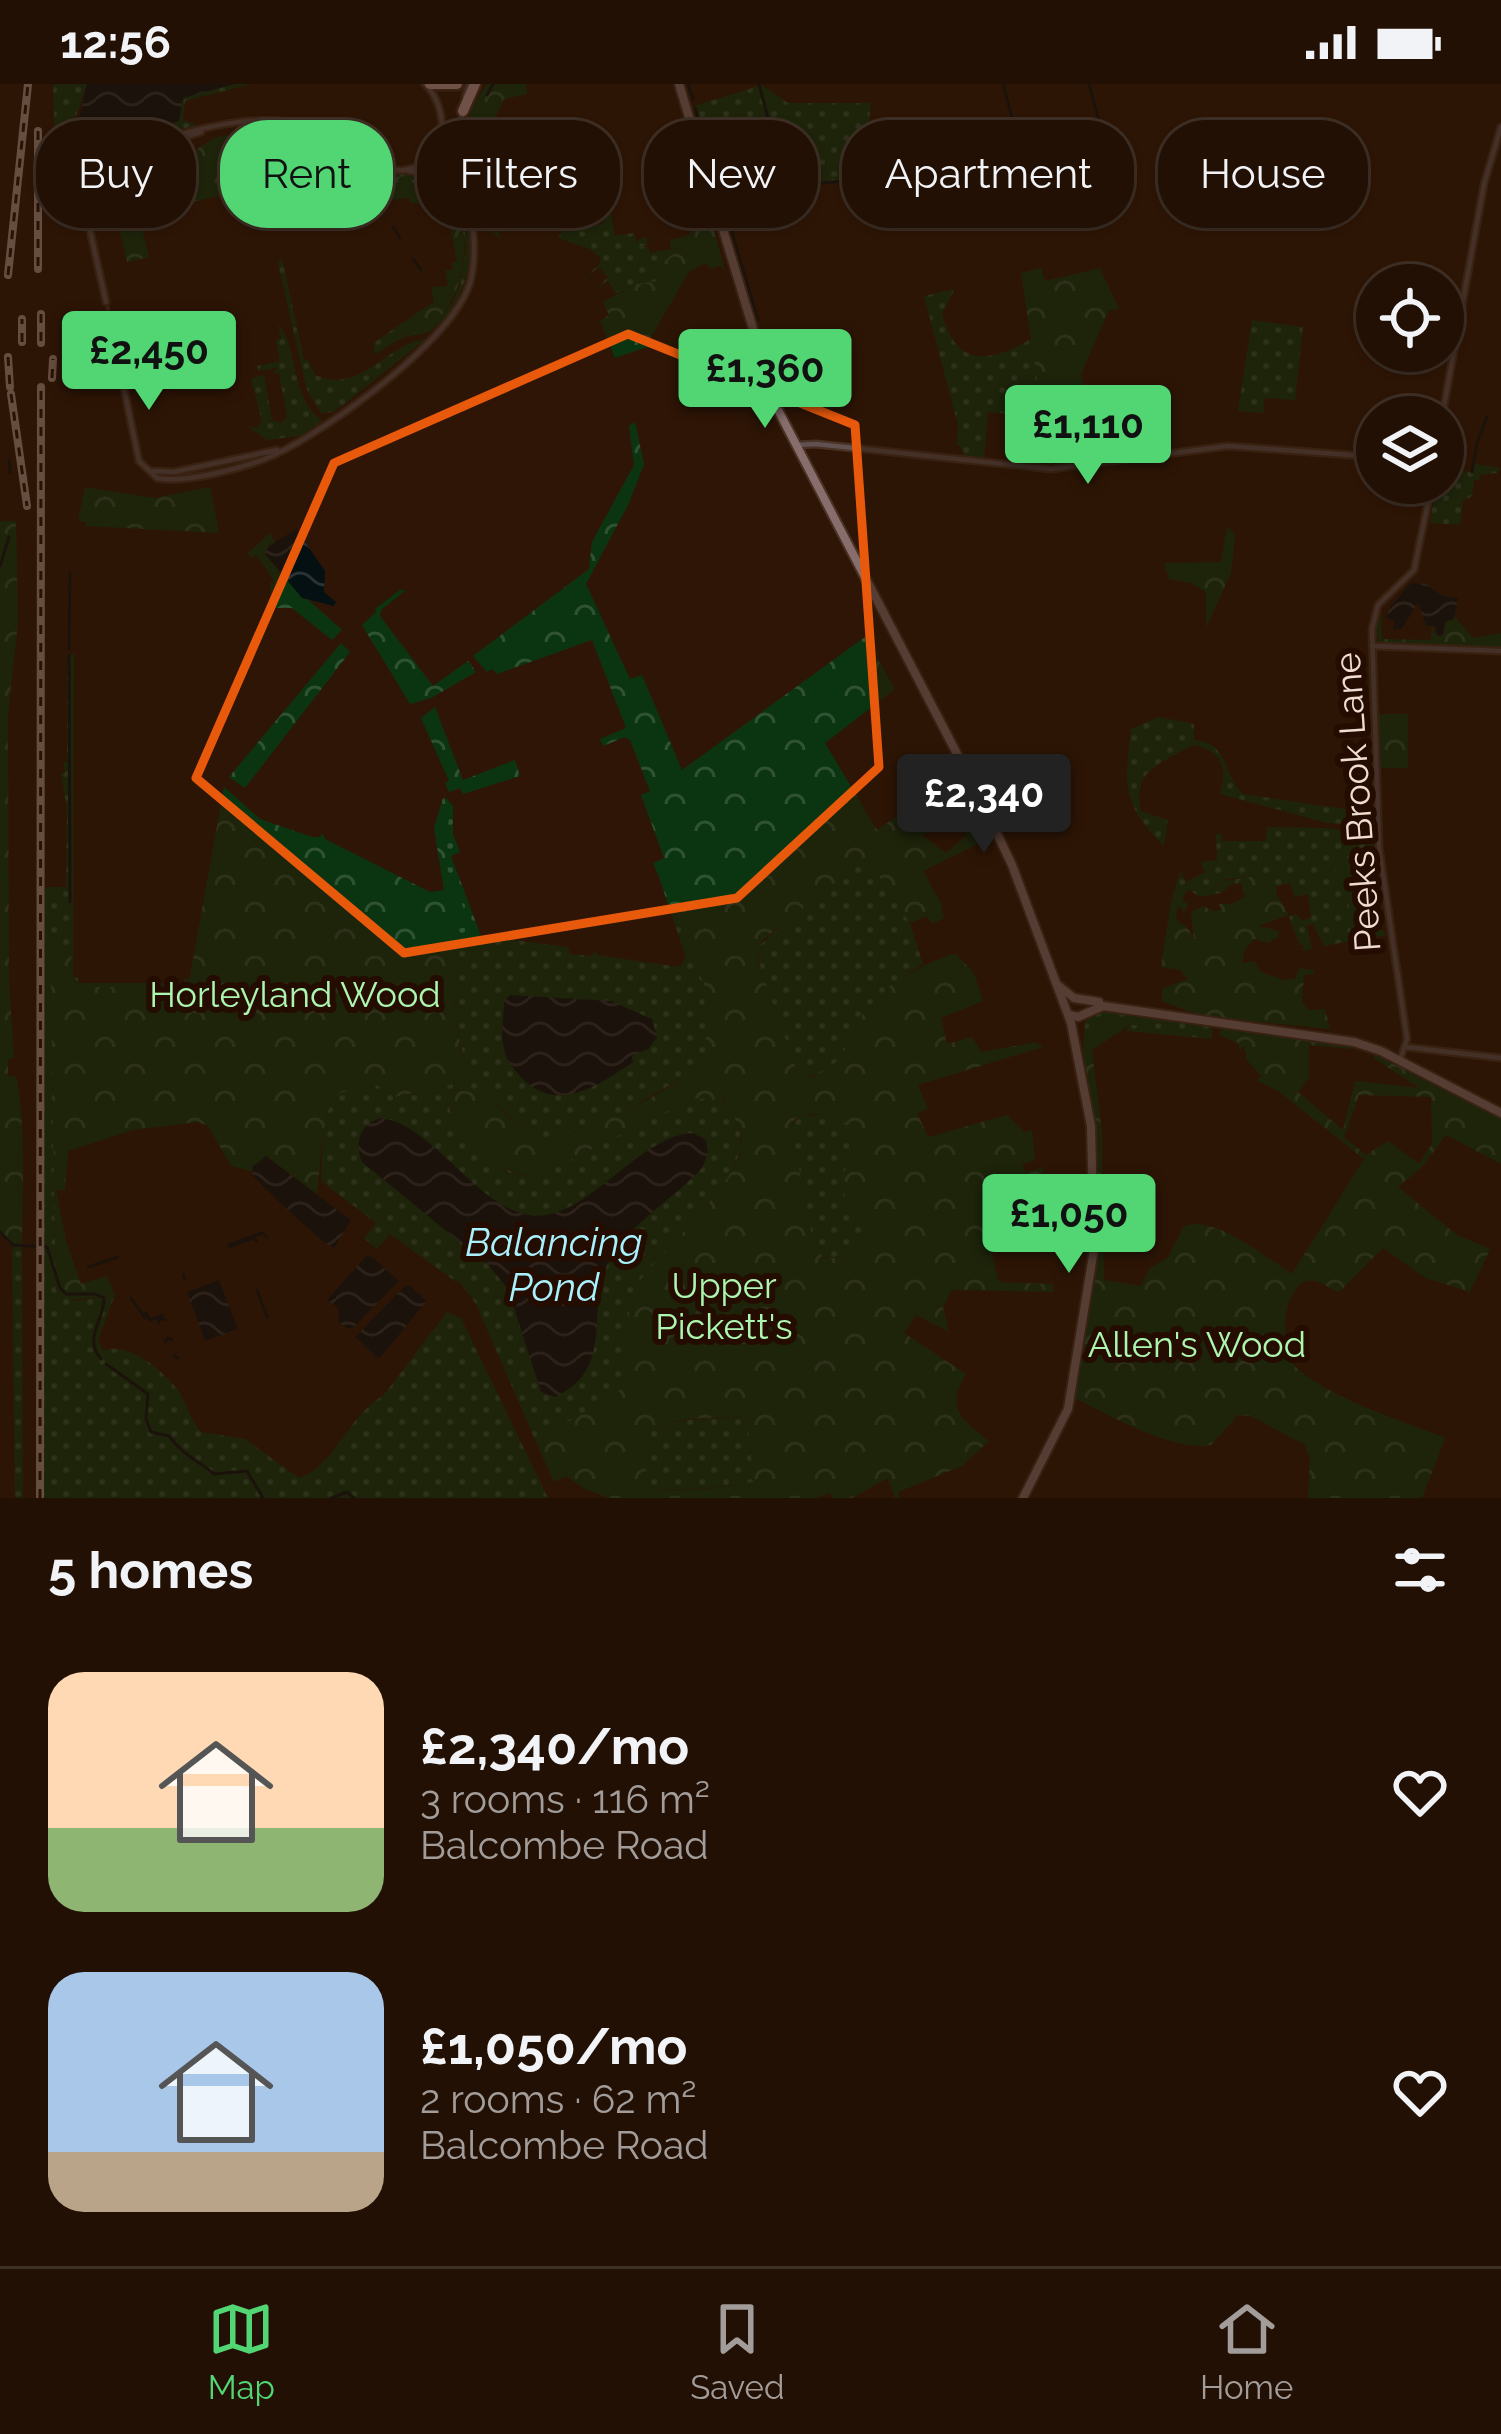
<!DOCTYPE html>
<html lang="en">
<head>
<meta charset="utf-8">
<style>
	body { margin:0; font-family:Raleway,sans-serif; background:#2a190e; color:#f1f3f6; height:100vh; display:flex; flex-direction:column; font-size:45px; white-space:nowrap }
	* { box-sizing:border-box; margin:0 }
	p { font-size:39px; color:#a29d9a }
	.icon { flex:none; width:66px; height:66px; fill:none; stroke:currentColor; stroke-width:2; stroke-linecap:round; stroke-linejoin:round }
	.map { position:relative; height:1414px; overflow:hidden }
	.drawer { display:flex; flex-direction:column; background:#221004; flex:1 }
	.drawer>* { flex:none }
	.banner { position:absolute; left:36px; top:36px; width:1431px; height:108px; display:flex; gap:24px }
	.buttons { position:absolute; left:1356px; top:180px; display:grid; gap:24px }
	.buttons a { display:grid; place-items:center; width:108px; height:108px; border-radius:50%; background:#221004; box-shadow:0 3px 9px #0004,0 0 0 3px #3f3026; font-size:60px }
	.price { position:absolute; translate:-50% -102px; padding:0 27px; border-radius:12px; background:#52d673; color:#111; font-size:39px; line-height:78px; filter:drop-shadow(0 3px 6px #0008) }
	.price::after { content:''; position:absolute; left:50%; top:72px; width:36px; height:27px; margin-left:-18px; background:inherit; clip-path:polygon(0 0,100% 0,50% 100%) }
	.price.active { background:#222; color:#fff }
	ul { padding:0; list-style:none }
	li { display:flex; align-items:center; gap:36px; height:300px; padding:0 48px }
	li span { display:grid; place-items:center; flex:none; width:336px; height:240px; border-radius:36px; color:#555 }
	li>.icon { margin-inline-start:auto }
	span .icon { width:144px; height:144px; fill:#fffc; stroke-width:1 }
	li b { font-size:51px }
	h2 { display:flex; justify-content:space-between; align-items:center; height:144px; padding:0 48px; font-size:51px }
	.pill { padding:0 42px; border-radius:48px; background:#221004; box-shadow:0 3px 9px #0004,0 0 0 3px #3f3026; font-size:42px; line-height:108px }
	.pill.active { background:#52d673; color:#111 }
	.status { display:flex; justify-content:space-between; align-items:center; height:84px; padding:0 60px; background:#221004; direction:ltr }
	.status svg { height:33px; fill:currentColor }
	.dock { display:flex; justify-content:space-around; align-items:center; height:168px; border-top:3px solid #3f3026; background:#221004; font-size:33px; color:#a29d9a }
	.dock a { display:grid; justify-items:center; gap:6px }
	.dock .active { color:#52d673 }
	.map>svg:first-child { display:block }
	.grass { fill:url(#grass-dots) }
	.forest { fill:url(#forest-crowns); fill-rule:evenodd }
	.water { fill:url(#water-waves) }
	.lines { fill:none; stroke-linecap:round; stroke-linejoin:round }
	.stream { stroke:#051012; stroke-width:3 }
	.street-tunnel { stroke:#4b3325; stroke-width:4.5; stroke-dasharray:4.5 2; stroke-linecap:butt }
	.street-casing { stroke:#493123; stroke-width:9 }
	.secondary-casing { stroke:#493123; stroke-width:12 }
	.highway-casing { stroke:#493123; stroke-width:15 }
	.street { stroke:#615150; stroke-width:4.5 }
	.secondary { stroke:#876e6c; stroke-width:8 }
	.highway { stroke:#c19997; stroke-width:10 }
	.rail-casing { stroke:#a89387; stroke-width:8 }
	.rail { stroke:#240c01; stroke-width:3; stroke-dasharray:9; stroke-linecap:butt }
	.marked { fill:none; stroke:#e8590c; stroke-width:9; stroke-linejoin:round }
	.labels { text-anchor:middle; stroke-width:12; stroke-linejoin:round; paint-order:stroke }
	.street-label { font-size:36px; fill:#efdcd3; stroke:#240c01 }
	.park-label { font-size:36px; fill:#acf6af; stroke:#240c01 }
	.water-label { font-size:39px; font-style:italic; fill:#a9f1fc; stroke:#240c01 }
</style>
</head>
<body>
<div class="status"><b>12:56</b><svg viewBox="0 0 49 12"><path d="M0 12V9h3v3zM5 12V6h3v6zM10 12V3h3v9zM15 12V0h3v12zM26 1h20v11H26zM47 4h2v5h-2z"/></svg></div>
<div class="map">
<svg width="1501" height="1414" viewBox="0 0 1501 1414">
	<defs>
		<pattern id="grass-dots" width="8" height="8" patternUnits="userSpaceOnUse" patternTransform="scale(3)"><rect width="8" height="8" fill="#0b3511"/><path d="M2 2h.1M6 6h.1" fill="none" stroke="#2f5233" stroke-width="1.8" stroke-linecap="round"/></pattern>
		<pattern id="forest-crowns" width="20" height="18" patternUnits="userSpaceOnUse" patternTransform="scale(3)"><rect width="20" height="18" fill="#0b3511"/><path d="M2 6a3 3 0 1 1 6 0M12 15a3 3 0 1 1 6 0" fill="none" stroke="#2f5233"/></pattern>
		<pattern id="water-waves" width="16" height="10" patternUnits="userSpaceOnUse" patternTransform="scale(3)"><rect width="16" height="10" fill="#051012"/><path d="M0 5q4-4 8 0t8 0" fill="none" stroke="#2a3234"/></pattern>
	</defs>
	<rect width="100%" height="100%" fill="#2e1506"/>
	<path class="grass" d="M53,0h34l-12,35 1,20 8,5h16l79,-23 1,-18 5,-7 50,-12h17l-67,17 -2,19 14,5 -111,30 4,-6 -11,6 -1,7 -4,-2 1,-9 -20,-5z
		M762,1l26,18h83l-3,29 5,40 -84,15 -5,-4 -11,-39 -65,6 -14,-44z
		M341,64l47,24 64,9c34,37 21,121 -21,149 -8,6 -19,4 -28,8 -9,3 -17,10 -25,15h-4v-10l22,-16 5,8 30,-7 21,-25 8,-18 6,-36 -8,-47 -17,-16 -43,-6 -68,-19 1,-8z
		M570,123l2,15 12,-2 -1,-7 9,-2 1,15 11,-3 -1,-8 8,-2 4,23 19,-3 2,9 10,-6 2,9 -7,2h7l2,6 21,-4 -1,-9 20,-5v6l-32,25 -1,15 -42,12 -7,-13 -16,13 16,-16 -9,-10 -17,13 18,-16v-6l-10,-9 -32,-11 7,-11 -3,-19z
		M282,174l22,102h4l7,15c47,20 69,-30 111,-36l-92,73 -13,1 -14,-23 -29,-127z
		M955,205l-13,24c14,57 50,49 91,25l17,126 -30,-3 2,-46 -34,-3 -4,46 -21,-3 -2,-9h-4l1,-21 -34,-129z
		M1252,236l51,7 -8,73 -30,-2 -2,15 -25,-2z
		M278,240c22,25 10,70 44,97l-22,15 -33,4 -20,-14 10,2 5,-6 -11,-44 13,-3 8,45 9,3 6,-6 -8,-44 -6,1 4,-6 -19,3 -1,-5 23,-5 -4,-21 5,-2z
		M1474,380l27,4 -4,5 -17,2 -1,5h-5l-2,16 -9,5 -3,24 -30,-2 6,-40h7v-14l29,3z
		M74,570l-1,323 5,1 1,5h105l1,-5 5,1 -5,9 -117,-1 -18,-39 6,342 17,11 42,-6 -17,45 5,11c24,-11 59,19 74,38 10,13 12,30 24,43l44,7 54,39c38,-14 49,-63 84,-82l64,-84 14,6 87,180h-505l2,-601v-10h21l1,-78 -6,-35 4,-1 -1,-11h3v-107z
		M1159,633l35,7v16c36,3 28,34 49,54l128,19v12l-44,-2 -107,-29c8,-26 2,-44 -27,-49 -29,17 -62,24 -52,66l27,9 -4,26c-42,-41 -40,-60 -33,-117z
		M444,712l9,10v28l7,18 -9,4 30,80 87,11 2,7 21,2 6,-6v5l82,12 7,-9 -27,-81c19,43 69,132 45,178 -11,19 -41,34 -60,45 -29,18 -69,36 -104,39 -43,-22 -32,-47 -88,-49l-2,21c25,30 44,64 86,66l157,-79 26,1 9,7 11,21 3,20 -12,29 -99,123 -8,85 -5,10 -82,48 -60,-138 -18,-24 -2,2 -66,-48 -13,15 -13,-11 12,-15 -55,-42 2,-49 9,-37 43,-11 20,13 75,-17c-16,-50 -17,-98 -16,-150l16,-5 -25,-61z
		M1267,743l60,1 44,8 3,17 -41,9 16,37 2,42 -27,5 -11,-22 -6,2 5,23 -9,2 1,-6h-4l-11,-28 7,-3 6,6 9,-2 -3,-24 -13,3 -5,-14 -15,4 -3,-12 -45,4 -6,4v10l-21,4 -12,-8 -6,11 -11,2 9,-31 6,11 19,-10 -4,-10 16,-2 -1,-26h5l1,7h44z
		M866,773l44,66 13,41c-20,12 -40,27 -55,44 -21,23 -20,68 -64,69 -19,-14 -46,-104 -46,-130l58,-52z
		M1097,927l110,13 5,5v10l-86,-8 4,-6 28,-2 -49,-3 -19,8 -7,27 2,-33z
		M823,1030c62,9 14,45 21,76 3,17 20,25 25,42 -7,23 -30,28 -52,24l-3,-8 -23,-121 8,-10z
		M12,1165h10l1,249h-8z
		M854,1308l13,30 1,19 -26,8 -10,-51z
		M747,1333l7,65c-26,3 -84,15 -106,1 -2,-13 -7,-39 1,-49 15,-18 75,-15 98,-17z"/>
	<path class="forest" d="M487,0h39l1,10 -23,5 -10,21 -10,3 7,38 -7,6 16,73c-21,-21 -37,-92 -31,-121 3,-13 10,-24 18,-35z
		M239,49l11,56 -54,12 -17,11 11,-29 6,-4 1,-30 17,-11z
		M298,53l28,7 -4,16 5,19 -31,7 -3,-9 -32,9 -2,-16c23,-9 33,-7 39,-33z
		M182,61h8l-14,14 -10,17 -3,-9 -15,4 2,7 -18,2 -10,6 2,29 14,-2 11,44 -22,5 -17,-73 2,-12 14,-12z
		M684,61l7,5 5,13 29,108 -5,-6 -8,4 -7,-6 -16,9 -41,70 1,4 63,-9 -68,11 -29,10 -15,-37 9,-6 -6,-13 30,-17 24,-4 1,-15 30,-23 2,-11 8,-3 -17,-74z
		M338,70l17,13 86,19 15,12c14,50 12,94 -27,131l-28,6 -5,-8 38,-25 -3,-15 17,-1 -3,-15 8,-2 -1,-6 5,-2 -11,-56 -35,-2 -2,-5 -37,4 -5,-21 -31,4 -4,-30z
		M968,79l29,1 31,14 -1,33 -6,-23 -23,-14 -17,-3 -192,16 88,-16z
		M1041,184l4,13 55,-13 19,41 -10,1 -28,64 9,38 21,46 -15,2 -9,-46 -32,-3 3,53h-8l-29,-191z
		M635,338l9,42 -15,39 -43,81 44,95 12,-4 40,95 183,-133 30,52 -70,54 52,87 84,-58 29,66 -67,33 17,30 4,17 -12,6 -5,-8 -17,7 -44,-66 -104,84 -5,10 3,16 37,104 15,7c44,-22 31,-38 53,-67 23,-29 56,-46 90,-58l19,20 9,28 -42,17 6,26 25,-7 9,15 55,-10 7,5 -125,38 10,24 -11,4 11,24 79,-22 18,17 7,-2 3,30 -13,4 4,8 18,-5 -3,12 5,2 -1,5h-18l-1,-13 -16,11 5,8 13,6 -14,3 5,25 15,-3 -27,13 -7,11 -10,-1 9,36 54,2v8l-101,-2 -9,17 6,25 -33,-17 -12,18 62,41c-21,33 -4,46 23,67l-27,25 -64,26 1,6h-4l-7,-20 -36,20h-19l-3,-5 -15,5h-206l-24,-9 -19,-13 -12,6 -18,-40 85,-53 10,-90 6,-15c24,-30 102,-104 105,-138 1,-17 -9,-32 -18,-45l-31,-3 -157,79c-26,-2 -67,-26 -80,-49 -7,-11 -5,-25 -5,-38l36,3c17,18 36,44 61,45 46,-12 135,-45 158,-88l-2,-66 -51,-121 11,-5 -23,-63 9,-4 -20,-51 -5,-3 -22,9 -3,-7 26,-11 -34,-88 -95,34 -5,-5 -5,3 -14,-16 116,-87 3,-27 42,-77 -5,-39zM958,713l3,6 -8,4 10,11 3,18 -20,17 -23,-17 7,-9v-13zM810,1030l27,2 16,14c6,23 -13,36 -10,59 3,17 21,26 26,43 -6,21 -25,26 -45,26l-10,-10 -23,-121 4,-8zM747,1333l7,65c-30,4 -80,16 -106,1 -2,-13 -7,-39 1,-49 15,-19 75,-16 98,-17z
		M85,403l70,11 55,-11 9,46 -133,-7v-4l-8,-1z
		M0,437h16l2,101 -10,92 1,267 5,77 -6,1v17h8c11,56 6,116 6,173h-7l-15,-16z
		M1227,442l8,9 -4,38 -25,55v-36l-15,-9 -22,-4 -5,-16 57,-1z
		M270,449l6,11 -9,4 -1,7c24,29 48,50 76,75l-10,10 -40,-32h-20l-2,-25 4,-3 -18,-25 -5,3 -3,-5z
		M400,506h6l-25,20 -1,6 53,70 35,-25 8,11 -45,26 -21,6 -48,-79 14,-13 -1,-3z
		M1381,528l1,27 49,1 1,-15 5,11h6l2,-14 9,-7 19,23 28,-5v16l-122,-5 -3,-15z
		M341,559l9,9 -105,136 -16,-11z
		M435,623l28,73 52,-20 5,16 -57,18 -3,-6 -11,4 -4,-9 4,-2 -28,-63z
		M1377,630h31v54h-27z
		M224,703l36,32 52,18h8l2,-4 3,6 105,53 14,-2 -10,-62 9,-30 7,5 -5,61 26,62 -17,4c-1,51 -1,101 16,150l-75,17 -20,-13 -43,11 -9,37 -6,62 -51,-38 -15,15 -20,-5 -23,-40 -10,-4 -65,8 -65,21 -3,39h-9l10,51 15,43 26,-8 8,19 -44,5 -15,-10 -6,-343 22,3 -3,37h119z
		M1374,769l11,73 -5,2 7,7 -36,6 -2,-42 -17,-37z
		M1273,790l4,21 12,20 -31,11 21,5 -1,6 -10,6 -14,-4 -9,11 -3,13 12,-2 7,11 22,8 12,-1 4,-11 15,2 -1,4 -9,1 -2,27 7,8 16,-1 5,20 -129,-13 -39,-15v-12l26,-10 -8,-9 -19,-3 10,-65 11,-2 6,4 -4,10 -3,-7 -4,1 -1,12 12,8 6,13 -3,-29 12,-6 11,5 7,-1 -2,-6h12l14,-7 -4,-13 -8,-1 -12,10 1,-12z
		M1114,935l51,4 -35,2 -38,25 10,83 2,147 37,6 9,-18 18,-11 16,-31c30,-12 81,31 108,48l72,-115 -87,-69 -20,-9 4,-5 -14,-16 -3,-14 -4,5 -2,-8 -19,-8 2,-6 57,4 72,14 2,2 -43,-4v32l-11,15 45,38 12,-49 64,7 -45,-30 1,-6 126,66v46l-55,-29 -24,32 -24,20 59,48 33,14 -20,43 -44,-14 -43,-30 -44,44c-8,-2 -16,-10 -25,-11 -31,-6 -40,70 -13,91 41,31 97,47 144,66l-23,60h-114l2,-39 -5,-14 -54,-29 -13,-1 -27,30c-39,7 -101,-30 -137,-47l26,-151 -4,-115 -13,-80 7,-25zM1359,1011l72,2 1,47 -13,20 -31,-23 -22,14 -22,-18z"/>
	<path class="water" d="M87,0h148l-52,14 -4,23 -91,24 -8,-2 -5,-8z
		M296,445l29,42 -1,21 12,10 -2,4 -32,-8 -37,-44 4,-8z
		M1411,499l15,1 15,11 17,3 -4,21 -9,3 -2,14 -6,-1 -2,-9h-9l-8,-24 -16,27 -9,1 1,-9 -8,-3 5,-13z
		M510,911l101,6 41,18 5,18 -9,12 -16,7 1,6c-33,22 -73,52 -109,18 -9,-9 -18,-19 -20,-32 -4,-14 0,-32 0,-47z
		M382,1034c52,8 96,90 147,97 57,9 108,-80 164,-82l13,7 2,14 -6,14c-26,29 -78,60 -94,95 -23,49 8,106 -53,134l-14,-5 -33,-103 -19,-23 -127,-104c-8,-19 -2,-40 20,-44z
		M266,1072l85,64 -17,28c-10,-2 -69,-59 -81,-72l-1,-9z
		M366,1172l6,1 27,24 -46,47 -5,1 -9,-7 -1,-14 -11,-8z
		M219,1196l19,49 -33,12 -18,-49z
		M405,1202h5l17,15 -48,58 -24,-22z"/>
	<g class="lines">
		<path class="stream" d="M688,0l5,15
			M759,0l27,103 196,-21c19,1 29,16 47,17l-26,-99
			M1089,0l24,88
			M487,11l6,-11
			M695,24l63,212
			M724,110l62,-7
			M393,143l7,11
			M413,175l8,11
			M9,376l1,13
			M1472,388l5,-29 10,-26
			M0,482l9,-29
			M69,565l1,-76
			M69,571l1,247
			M0,1148l13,13 34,2 13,41 6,6h29l9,4c0,23 -21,40 -3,61
			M229,1161l33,-12 5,4
			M229,1163l24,-9 4,3
			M88,1183l30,-10
			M183,1190l2,5
			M257,1206l10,27
			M131,1214l14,20
			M146,1229l4,7 13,-5
			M158,1239l2,-5 5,2
			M165,1258l3,-4 4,2
			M174,1272l4,2
			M106,1280l42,30 -2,25 5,13 18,4c13,18 28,24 45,38l33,-3 16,27
			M332,1414l15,-6 7,6"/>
		<path class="street-tunnel" d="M106,216l12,54"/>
		<defs>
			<path id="street" d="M465,13l4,-13
				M409,87l37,4 20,20
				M85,94l17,-15 99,-31
				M106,218l-26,-116 3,-13 9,-11c19,-10 41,-14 61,-20 56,-16 114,-33 171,-11 25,10 54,43 81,39 44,-7 46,-60 20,-86
				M117,271l22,106 18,17c28,6 91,-11 117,-23 54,-25 183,-117 197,-176 13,-55 -19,-110 -9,-165
				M1442,333l42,-233 17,-57
				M796,361l20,-1 235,25 177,-23 149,11
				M153,387l21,1 103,-22
				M1372,562l129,5
				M1406,963l95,11
				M1400,976l7,-21 -28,-192 -7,-218 6,-24 36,-35 18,-87"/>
			<path id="secondary" d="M679,0l98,324 202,388 33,69 59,158 20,103 3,123 -26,160 -45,89
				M1059,902l15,12 25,4
				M1070,931l8,2 25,-11 251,36 27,9 120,62"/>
			<path id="highway" d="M430,0h27
				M463,27l12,-27"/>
		</defs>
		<use href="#street" class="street-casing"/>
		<use href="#secondary" class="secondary-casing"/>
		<use href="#highway" class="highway-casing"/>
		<use href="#street" class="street"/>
		<use href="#secondary" class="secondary"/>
		<use href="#highway" class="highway"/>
		<defs>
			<path id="rail" d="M38,47v138
				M8,191l20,-191
				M41,230v29
				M22,258v-23
				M8,273l2,30
				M52,294l1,-19
				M11,310l16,112
				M40,1414l1,-1111"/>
		</defs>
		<use href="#rail" class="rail-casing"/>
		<use href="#rail" class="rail"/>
	</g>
	<path d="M0 0H1501V1414H0ZM628,250l227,91 24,342 -142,131 -333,55 -208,-175 138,-315z" fill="#2e1506" fill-opacity=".55" fill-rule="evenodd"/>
	<path class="marked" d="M628,250l227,91 24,342 -142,131 -333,55 -208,-175 138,-315z"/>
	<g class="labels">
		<g class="street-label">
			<text transform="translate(1357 718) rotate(-94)" y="13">Peeks Brook Lane</text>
		</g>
		<g class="park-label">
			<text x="295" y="923">Horleyland Wood</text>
			<text x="724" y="1214">Upper<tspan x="724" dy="41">Pickett's</tspan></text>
			<text x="1197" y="1273">Allen's Wood</text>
		</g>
		<g class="water-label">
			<text x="554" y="1172">Balancing<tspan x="554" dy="45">Pond</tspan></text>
		</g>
	</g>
</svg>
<div class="buttons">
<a><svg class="icon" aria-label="locate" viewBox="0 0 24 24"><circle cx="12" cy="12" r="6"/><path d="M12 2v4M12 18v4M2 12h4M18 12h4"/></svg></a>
<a><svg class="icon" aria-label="layers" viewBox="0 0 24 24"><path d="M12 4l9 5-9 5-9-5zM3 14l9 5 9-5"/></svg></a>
</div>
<b class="price" style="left:149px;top:329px">£2,450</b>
<b class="price" style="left:765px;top:347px">£1,360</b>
<b class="price" style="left:1088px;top:403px">£1,110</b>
<b class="price active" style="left:984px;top:772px">£2,340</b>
<b class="price" style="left:1069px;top:1192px">£1,050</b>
<div class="banner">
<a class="pill">Buy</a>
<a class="pill active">Rent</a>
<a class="pill">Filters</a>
<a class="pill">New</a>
<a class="pill">Apartment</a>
<a class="pill">House</a>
</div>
</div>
<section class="drawer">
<h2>5 homes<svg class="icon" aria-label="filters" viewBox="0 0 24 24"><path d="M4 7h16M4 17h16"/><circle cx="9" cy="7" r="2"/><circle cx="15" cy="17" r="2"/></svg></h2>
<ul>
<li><span style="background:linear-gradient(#ffd9b3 65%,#8fb573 0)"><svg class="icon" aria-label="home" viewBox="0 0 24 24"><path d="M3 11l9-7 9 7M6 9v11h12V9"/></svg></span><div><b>£2,340/mo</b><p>3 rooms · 116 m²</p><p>Balcombe Road</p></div><svg class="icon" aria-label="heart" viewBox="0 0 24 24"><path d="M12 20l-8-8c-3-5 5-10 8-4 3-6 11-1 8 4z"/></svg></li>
<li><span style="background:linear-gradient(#a9c7e8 75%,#b9a48a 0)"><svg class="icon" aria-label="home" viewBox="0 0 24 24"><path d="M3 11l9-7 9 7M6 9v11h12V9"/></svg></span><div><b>£1,050/mo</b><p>2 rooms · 62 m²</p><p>Balcombe Road</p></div><svg class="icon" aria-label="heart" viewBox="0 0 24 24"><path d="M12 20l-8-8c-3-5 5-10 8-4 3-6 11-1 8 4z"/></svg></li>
</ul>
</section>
<nav class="dock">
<a class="active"><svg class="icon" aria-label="map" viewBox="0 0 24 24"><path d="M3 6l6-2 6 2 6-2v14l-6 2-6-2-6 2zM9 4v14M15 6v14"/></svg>Map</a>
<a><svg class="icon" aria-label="saved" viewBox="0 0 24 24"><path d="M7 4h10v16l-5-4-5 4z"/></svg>Saved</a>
<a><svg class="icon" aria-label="home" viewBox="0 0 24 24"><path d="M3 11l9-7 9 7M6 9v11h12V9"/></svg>Home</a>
</nav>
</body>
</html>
